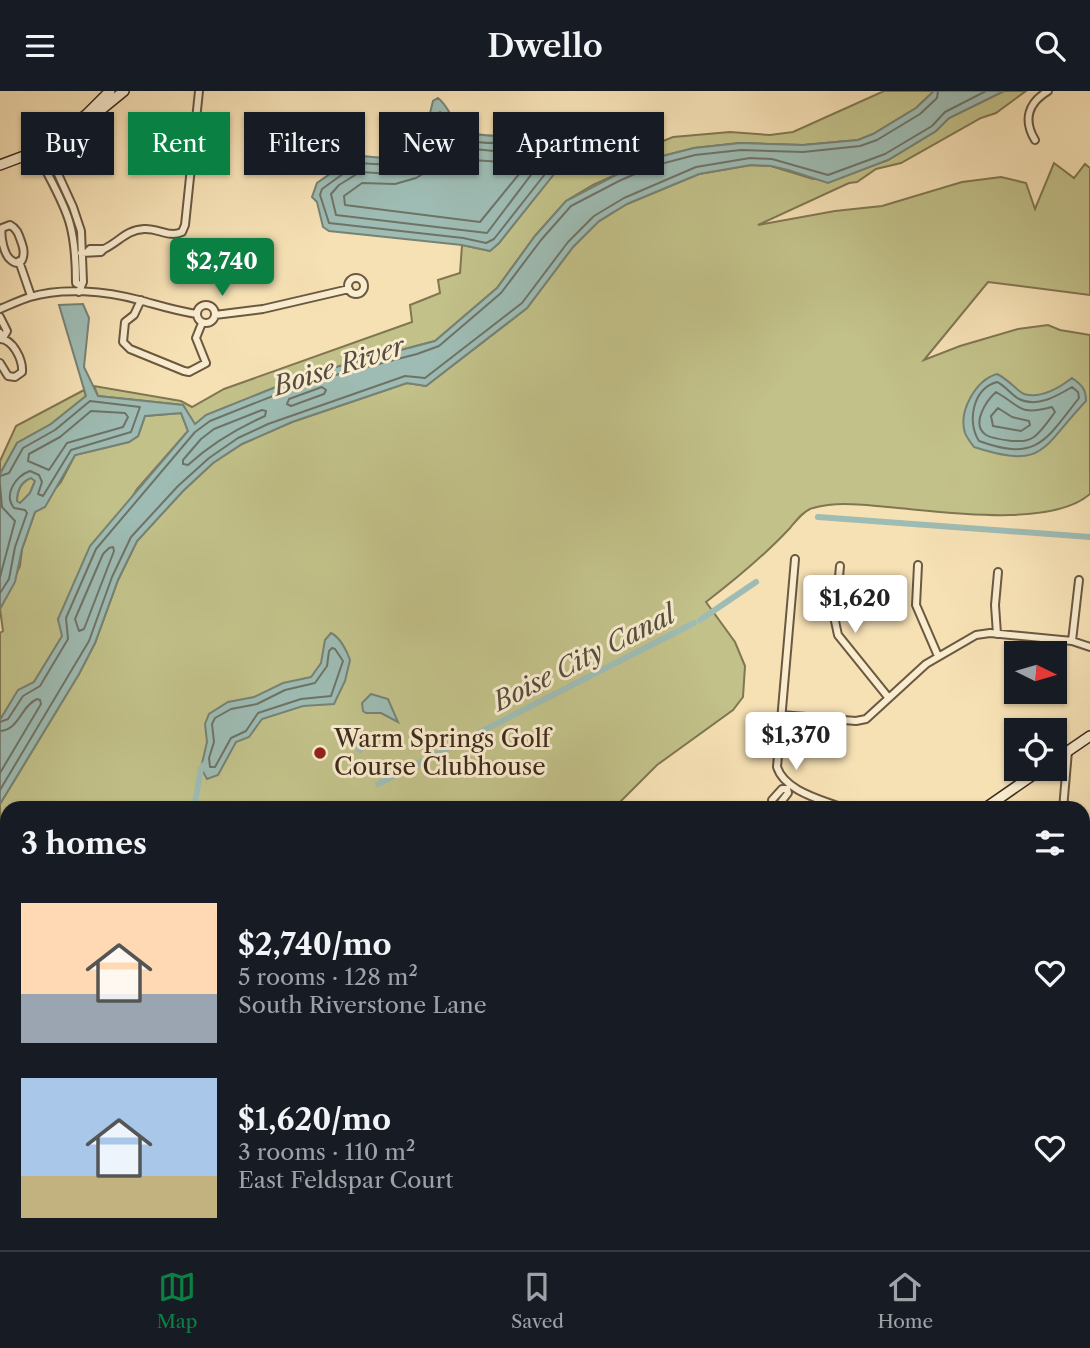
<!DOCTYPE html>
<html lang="en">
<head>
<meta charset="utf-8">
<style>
	body { margin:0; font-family:"Libre Caslon Text",serif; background:#242831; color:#f1f3f6; height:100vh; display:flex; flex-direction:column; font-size:26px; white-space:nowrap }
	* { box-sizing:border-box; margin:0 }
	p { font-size:23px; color:#9ea1a6 }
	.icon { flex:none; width:38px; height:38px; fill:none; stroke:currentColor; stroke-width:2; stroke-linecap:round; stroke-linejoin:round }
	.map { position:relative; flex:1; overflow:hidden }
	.side { position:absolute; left:0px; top:710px; width:1090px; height:450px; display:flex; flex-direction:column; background:#171b24; border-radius:21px 21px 0 0; box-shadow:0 2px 5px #0004 }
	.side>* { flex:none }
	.guide { position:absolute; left:21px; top:21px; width:700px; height:63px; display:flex; gap:14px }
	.needle { width:46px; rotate:95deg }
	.controls { position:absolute; left:1004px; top:550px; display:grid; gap:14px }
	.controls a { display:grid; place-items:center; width:63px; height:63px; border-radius:0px; background:#171b24; box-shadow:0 2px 5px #0004; font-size:35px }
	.price { position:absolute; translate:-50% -60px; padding:0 16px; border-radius:7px; background:#fff; color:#222; font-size:23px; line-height:46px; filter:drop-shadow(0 2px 4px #0008) }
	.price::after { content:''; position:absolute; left:50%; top:42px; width:21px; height:16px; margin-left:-10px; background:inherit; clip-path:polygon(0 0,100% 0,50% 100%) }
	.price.on { background:#0b8043; color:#fff }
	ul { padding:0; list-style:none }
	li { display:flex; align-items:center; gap:21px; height:175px; padding:0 21px }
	li span { display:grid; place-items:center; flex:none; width:196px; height:140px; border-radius:0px; color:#555 }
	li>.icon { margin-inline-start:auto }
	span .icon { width:84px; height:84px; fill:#fffc; stroke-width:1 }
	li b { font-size:30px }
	h2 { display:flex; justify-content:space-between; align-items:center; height:84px; padding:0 21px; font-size:30px }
	.pill { padding:0 24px; border-radius:0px; background:#171b24; box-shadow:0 2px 5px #0004; font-size:24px; line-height:63px }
	.pill.on { background:#0b8043; color:#fff }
	header { display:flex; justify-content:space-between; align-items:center; height:91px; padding:0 21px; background:#171b24; font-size:32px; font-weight:600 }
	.menu { display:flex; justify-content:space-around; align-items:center; height:98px; border-top:2px solid #363941; background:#171b24; font-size:19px; color:#9ea1a6 }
	.menu a { display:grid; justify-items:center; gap:4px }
	.menu .on { color:#0b8043 }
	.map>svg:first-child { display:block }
	.green { fill:#c2c189; stroke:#807652; stroke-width:2 }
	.water { fill:#9ebcb4; stroke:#778276; stroke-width:2; fill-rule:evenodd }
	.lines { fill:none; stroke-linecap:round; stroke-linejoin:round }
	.shore { stroke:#6e7367; stroke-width:2 }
	.stream { stroke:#778276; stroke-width:2 }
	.canal { stroke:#9ebcb4; stroke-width:6 }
	.street-casing { stroke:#6b5841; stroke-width:10 }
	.secondary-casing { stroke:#3d2a1a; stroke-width:12 }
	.street { stroke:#f9eccf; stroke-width:6 }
	.secondary { stroke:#f9eccf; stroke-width:9 }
	.poi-dot { fill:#8f2418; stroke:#f9eccf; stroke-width:2.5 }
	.labels { text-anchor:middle; stroke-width:6; stroke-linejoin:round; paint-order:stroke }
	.poi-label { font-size:24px; fill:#3d2a1a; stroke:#f9eccf; text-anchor:start }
	.water-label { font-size:26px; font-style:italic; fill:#554e40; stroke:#f9eccf }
</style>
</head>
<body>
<header><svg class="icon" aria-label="menu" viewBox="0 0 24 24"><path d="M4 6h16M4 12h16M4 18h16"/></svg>Dwello<svg class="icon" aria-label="search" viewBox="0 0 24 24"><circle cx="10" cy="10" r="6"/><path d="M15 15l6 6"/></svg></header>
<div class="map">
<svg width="1090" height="1159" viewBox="0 0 1090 1159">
	<rect width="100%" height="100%" fill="#f6e1b5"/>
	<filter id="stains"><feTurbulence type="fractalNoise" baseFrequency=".00286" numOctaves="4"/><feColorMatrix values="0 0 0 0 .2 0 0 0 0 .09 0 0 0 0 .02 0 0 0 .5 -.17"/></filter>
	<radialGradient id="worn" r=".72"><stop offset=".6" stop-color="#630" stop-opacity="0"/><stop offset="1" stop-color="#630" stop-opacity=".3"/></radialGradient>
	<path class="green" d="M884,0h50l-18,17 -43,26 -15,6 -55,5 -63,-2 -46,5 -43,11 -58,26 -27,16 -31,35 -38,52 -62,53 -129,34 -100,40 -11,10 -12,-20 -85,-9 -4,-10 87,15 11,6 32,-18 188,-67 -2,-17 30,-12 -2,-13 22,-7 2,-28 28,6 9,-8 59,-74 18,-3 13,5 84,-34 57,-5 40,3 23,-3z
		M1004,0h22l-30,22 -15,5 -80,45 -25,6 -19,13 -8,1 -91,42 77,-14 47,-5 80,-24 39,-5 25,6 9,26 19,-46 20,15 11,-14 5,4v127l-102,-13 -64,78 36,-14 58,-17 30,-4 12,5 30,5v159c-40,35 -152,17 -203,13 -24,-2 -49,-6 -74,1 -9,2 -17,13 -23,20 -26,28 -54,51 -84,74l29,40 10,24 -2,31 -10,13 -76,55 -43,43 -607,1v169l-7,4v-178l79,-130 16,-31 23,-63 19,-39 46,-50 30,-28 29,-19 50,-22 115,-39 19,3 101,-78 46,-61 25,-25 29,-18 72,-30 52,-9 20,1 42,13 51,-11 24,-8 48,-29 13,-13z
		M84,299l2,6 -35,28 -34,19 -17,31v-13l16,-35z
		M181,322l7,18 -51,58 -79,130 5,16 -29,47 -16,9 -18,29v-87l3,-2 -3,-22 20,-43 2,-17 13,-37 26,-30 14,-27 54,-13 9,-6 7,-20z
		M31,386l4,4 -5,12 -10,11 -3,-3c0,-10 4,-19 14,-24z
		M1090,957v202h-150l-15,-6h158v-186z
		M7,1123v30h206v6h-213l3,-28z
		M333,1153h363l-1,6h-362z"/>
	<path class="water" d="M934,0h70l-55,27 -13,13 -48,29 -60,23 -40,-13 -17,-4 -20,-1 -52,9 -72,30 -28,17 -26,26 -46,61 -101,78 -19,-3 -115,39 -50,22 -29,19 -30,28 -46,50 -19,39 -23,63 -16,31 -79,130v-84l18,-30 16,-8 28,-46 -4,-17 32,-73 98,-115 -7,-18 -36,3 -7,20 -9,6 -54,13 -30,52 -10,5 -13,37 -7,33 -15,27v-135l17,-31 34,-19 35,-28 -27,-91 24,-1 6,14 -5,49 14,29 85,9 12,19 11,-9 100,-40 129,-34 62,-53 38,-52 31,-35 50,-26 35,-16 43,-11 46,-5 63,2 55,-5 15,-6 43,-26zM31,387l4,3 -5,12 -10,10 -3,-2c0,-10 4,-19 14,-23z
		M438,7c12,9 14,26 27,33 23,12 92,-8 93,38l-59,74 -9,8 -28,-6 -133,-14 -6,-4 -6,-25 -5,-5 5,-14 40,-28c55,9 64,-3 76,-54z
		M997,283c11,5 19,16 27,20 17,5 35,-6 48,-16 10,7 14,11 14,23 -45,47 -40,69 -112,46 -3,-4 -7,-9 -9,-14 -7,-22 11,-53 32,-59z
		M331,542c9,4 16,18 19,27l-5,21 -11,23 -31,2 -41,13 -13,18 -13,5 -18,33 -11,4 -6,-11 6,-26 -2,-18 4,-10 19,-12 26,-5 29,-14 28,-6 10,-14 4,-23z
		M371,603l17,5 10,23 -17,-9h-15l-3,-2 -1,-8z"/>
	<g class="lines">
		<path class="shore" d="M440,21c10,8 12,23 27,28 27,9 65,-8 83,22l-1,7 -55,70 -8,4 -23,-5 -134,-15 -9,-28 2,-6 36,-26c49,4 65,3 79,-49z
			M443,43l20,14 64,6 13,9 -53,70 -151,-18 -5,-21 8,-9 21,-13 34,2 20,-6 14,-10z
			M447,60l13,7 12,2 47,3 5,5 -44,54 -135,-17 -1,-9 18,-13 33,1 21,-6 17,-10z
			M997,291c9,4 14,13 22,17 18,9 38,-3 53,-12l6,5 1,6c-34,43 -42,64 -100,43 -12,-18 -7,-52 18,-59z
			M322,296l4,3 -2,4 -33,12 -4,-2 2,-5z
			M996,301c25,14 22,24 56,15l3,5c-6,8 -13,19 -21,25 -7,5 -14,4 -21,4 -8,-1 -20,-2 -27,-6 -16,-11 1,-35 10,-43z
			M998,317l14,9 17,4 1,4 -9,6 -28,-5 -2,-10z
			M262,319l4,1 -1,5c-29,13 -53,27 -77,49l-5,-1v-4l18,-21 13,-10z
			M91,320l34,2 3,4 -5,10 -56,16 -18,27 -21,-9 1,-7 31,-17z
			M0,385l9,-3 14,-25 32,-18 35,-29 50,6 -9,25 -60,18 -28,46 -5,-2 4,-12 -3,-7 -9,-4c-14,5 -27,23 -16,37l11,2 2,3 -12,34 -6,32 -9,14
			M0,394l2,22 13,14 -15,56
			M113,456l1,4 -30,78 -5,2 -4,-12 28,-65 6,-6z
			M332,557l3,1 8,12 -12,35 -30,3 -43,14 -12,18 -15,7 -16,29h-5l-1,-9 5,-16 -2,-18 3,-6 16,-9 26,-5 28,-14 30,-7 12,-17 2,-15z
			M0,631l8,-3 15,-23 17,-10 28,-47 -2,-21 30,-69 99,-117 15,-11 98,-39 109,-28 22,-8 62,-53 40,-53 30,-34 48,-25 34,-15 42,-11 46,-5 62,2 57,-6 17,-6 43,-26 17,-16 1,-7
			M0,640c20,-2 20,-24 37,-32l3,1 1,4 -41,69
			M0,699l89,-149 23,-64 19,-40 47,-51 31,-28 29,-20 30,-14 137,-48 20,2 97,-75 46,-61 26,-26 30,-18 72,-31 54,-9 22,1 56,16 57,-21 47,-28 13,-14 41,-21"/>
		<path class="stream" d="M1083,1064l3,-9
			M1083,1078l7,10"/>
		<path class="canal" d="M818,426l272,20
			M700,529l56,-38
			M348,636l12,23
			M378,693l316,-161
			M194,718l7,-41 4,-4
			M0,855l7,-1"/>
		<defs>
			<path id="street" d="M1035,49c-12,-20 -7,-37 13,-49
				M10,134c8,4 9,11 12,19 3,8 2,26 -11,16 -7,-5 -11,-24 -9,-32z
				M104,158c15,-7 22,-19 40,-20 14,-1 25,9 38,3l3,-7 14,-134
				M81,162l20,-1 3,-3h-14l-3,3
				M19,170l12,35
				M348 195a8 8 0 1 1 16 0a8 8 0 1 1-16 0Z
				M79,201l4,-10 -2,-51 -8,-24 -21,-46 -6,-1 -2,7c25,46 32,62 32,116l4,2
				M141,209l-7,15 -9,7 -2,20 7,7 54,22 5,1 17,-9 -10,-25 6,-15
				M197 223a9 9 0 1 1 18 0a9 9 0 1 1-18 0Z
				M0,218c10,-4 20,-9 30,-12 32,-10 76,-6 109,3 19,5 37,11 58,14
				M215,224l48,-6 86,-20
				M0,226l7,14 -4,7 -3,-5
				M0,248c13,0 23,21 22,33l-7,5 -7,-1 -8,-13
				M795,468l-18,208c8,25 47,33 68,42
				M918,474l-2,40 22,51
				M840,475l-5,55 3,14 50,62
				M997,543l-2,-29 3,-33
				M1072,550l7,-61
				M781,624l75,6 10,-2 60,-55 50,-29 14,-2 82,8 18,6
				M766,718l7,-5 5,2 10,-13 -1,-4h-5l-10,11 1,4
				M1063,718l5,-58
				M0,1059l7,-3"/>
			<path id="secondary" d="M87,23l10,-1 27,-22
				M0,74l40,-15 47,-36 23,-23
				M1055,669l35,-24
				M984,718l59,-41
				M0,910l7,-4"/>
		</defs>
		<use href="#street" class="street-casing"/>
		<use href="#secondary" class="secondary-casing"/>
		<use href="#street" class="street"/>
		<use href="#secondary" class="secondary"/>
	</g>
	<circle class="poi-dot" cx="320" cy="662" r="7"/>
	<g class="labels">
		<g class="poi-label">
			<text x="334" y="656">Warm Springs Golf<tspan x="334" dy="28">Course Clubhouse</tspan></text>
		</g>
		<g class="water-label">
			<text transform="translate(339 275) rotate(-18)" y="9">Boise River</text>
			<text transform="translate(584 567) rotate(-27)" y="9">Boise City Canal</text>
		</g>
	</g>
	<rect width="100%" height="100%" filter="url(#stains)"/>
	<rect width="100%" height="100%" fill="url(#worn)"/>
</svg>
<div class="controls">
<a><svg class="needle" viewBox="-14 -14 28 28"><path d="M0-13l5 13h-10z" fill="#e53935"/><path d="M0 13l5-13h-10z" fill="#9ea1a6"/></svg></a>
<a><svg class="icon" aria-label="locate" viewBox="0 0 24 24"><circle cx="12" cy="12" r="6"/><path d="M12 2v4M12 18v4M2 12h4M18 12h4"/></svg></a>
</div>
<b class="price on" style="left:222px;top:207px">$2,740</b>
<b class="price" style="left:855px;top:544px">$1,620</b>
<b class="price" style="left:796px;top:681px">$1,370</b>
<div class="guide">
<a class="pill">Buy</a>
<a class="pill on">Rent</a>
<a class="pill">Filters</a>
<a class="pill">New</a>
<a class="pill">Apartment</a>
</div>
<section class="side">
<h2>3 homes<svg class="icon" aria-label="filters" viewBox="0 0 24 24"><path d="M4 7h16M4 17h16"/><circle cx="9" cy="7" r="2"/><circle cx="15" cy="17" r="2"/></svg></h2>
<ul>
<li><span style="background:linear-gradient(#ffd9b3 65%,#9aa5b1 0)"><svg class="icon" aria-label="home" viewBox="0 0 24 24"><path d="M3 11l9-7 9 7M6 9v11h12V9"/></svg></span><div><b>$2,740/mo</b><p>5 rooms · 128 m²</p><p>South Riverstone Lane</p></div><svg class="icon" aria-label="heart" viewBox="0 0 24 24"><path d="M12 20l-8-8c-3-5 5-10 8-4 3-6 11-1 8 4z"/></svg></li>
<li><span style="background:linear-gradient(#a9c7e8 70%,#c2b280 0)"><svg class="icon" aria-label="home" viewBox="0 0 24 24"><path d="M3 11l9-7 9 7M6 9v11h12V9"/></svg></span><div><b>$1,620/mo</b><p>3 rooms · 110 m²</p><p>East Feldspar Court</p></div><svg class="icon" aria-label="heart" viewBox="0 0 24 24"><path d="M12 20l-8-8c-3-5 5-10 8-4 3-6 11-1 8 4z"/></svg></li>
</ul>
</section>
</div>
<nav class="menu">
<a class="on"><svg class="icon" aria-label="map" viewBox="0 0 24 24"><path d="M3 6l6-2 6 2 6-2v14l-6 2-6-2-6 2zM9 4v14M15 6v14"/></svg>Map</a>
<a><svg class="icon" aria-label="saved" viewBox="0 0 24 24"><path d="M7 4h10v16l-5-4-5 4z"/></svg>Saved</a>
<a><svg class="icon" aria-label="home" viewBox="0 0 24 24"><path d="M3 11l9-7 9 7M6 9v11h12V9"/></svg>Home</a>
</nav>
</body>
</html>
